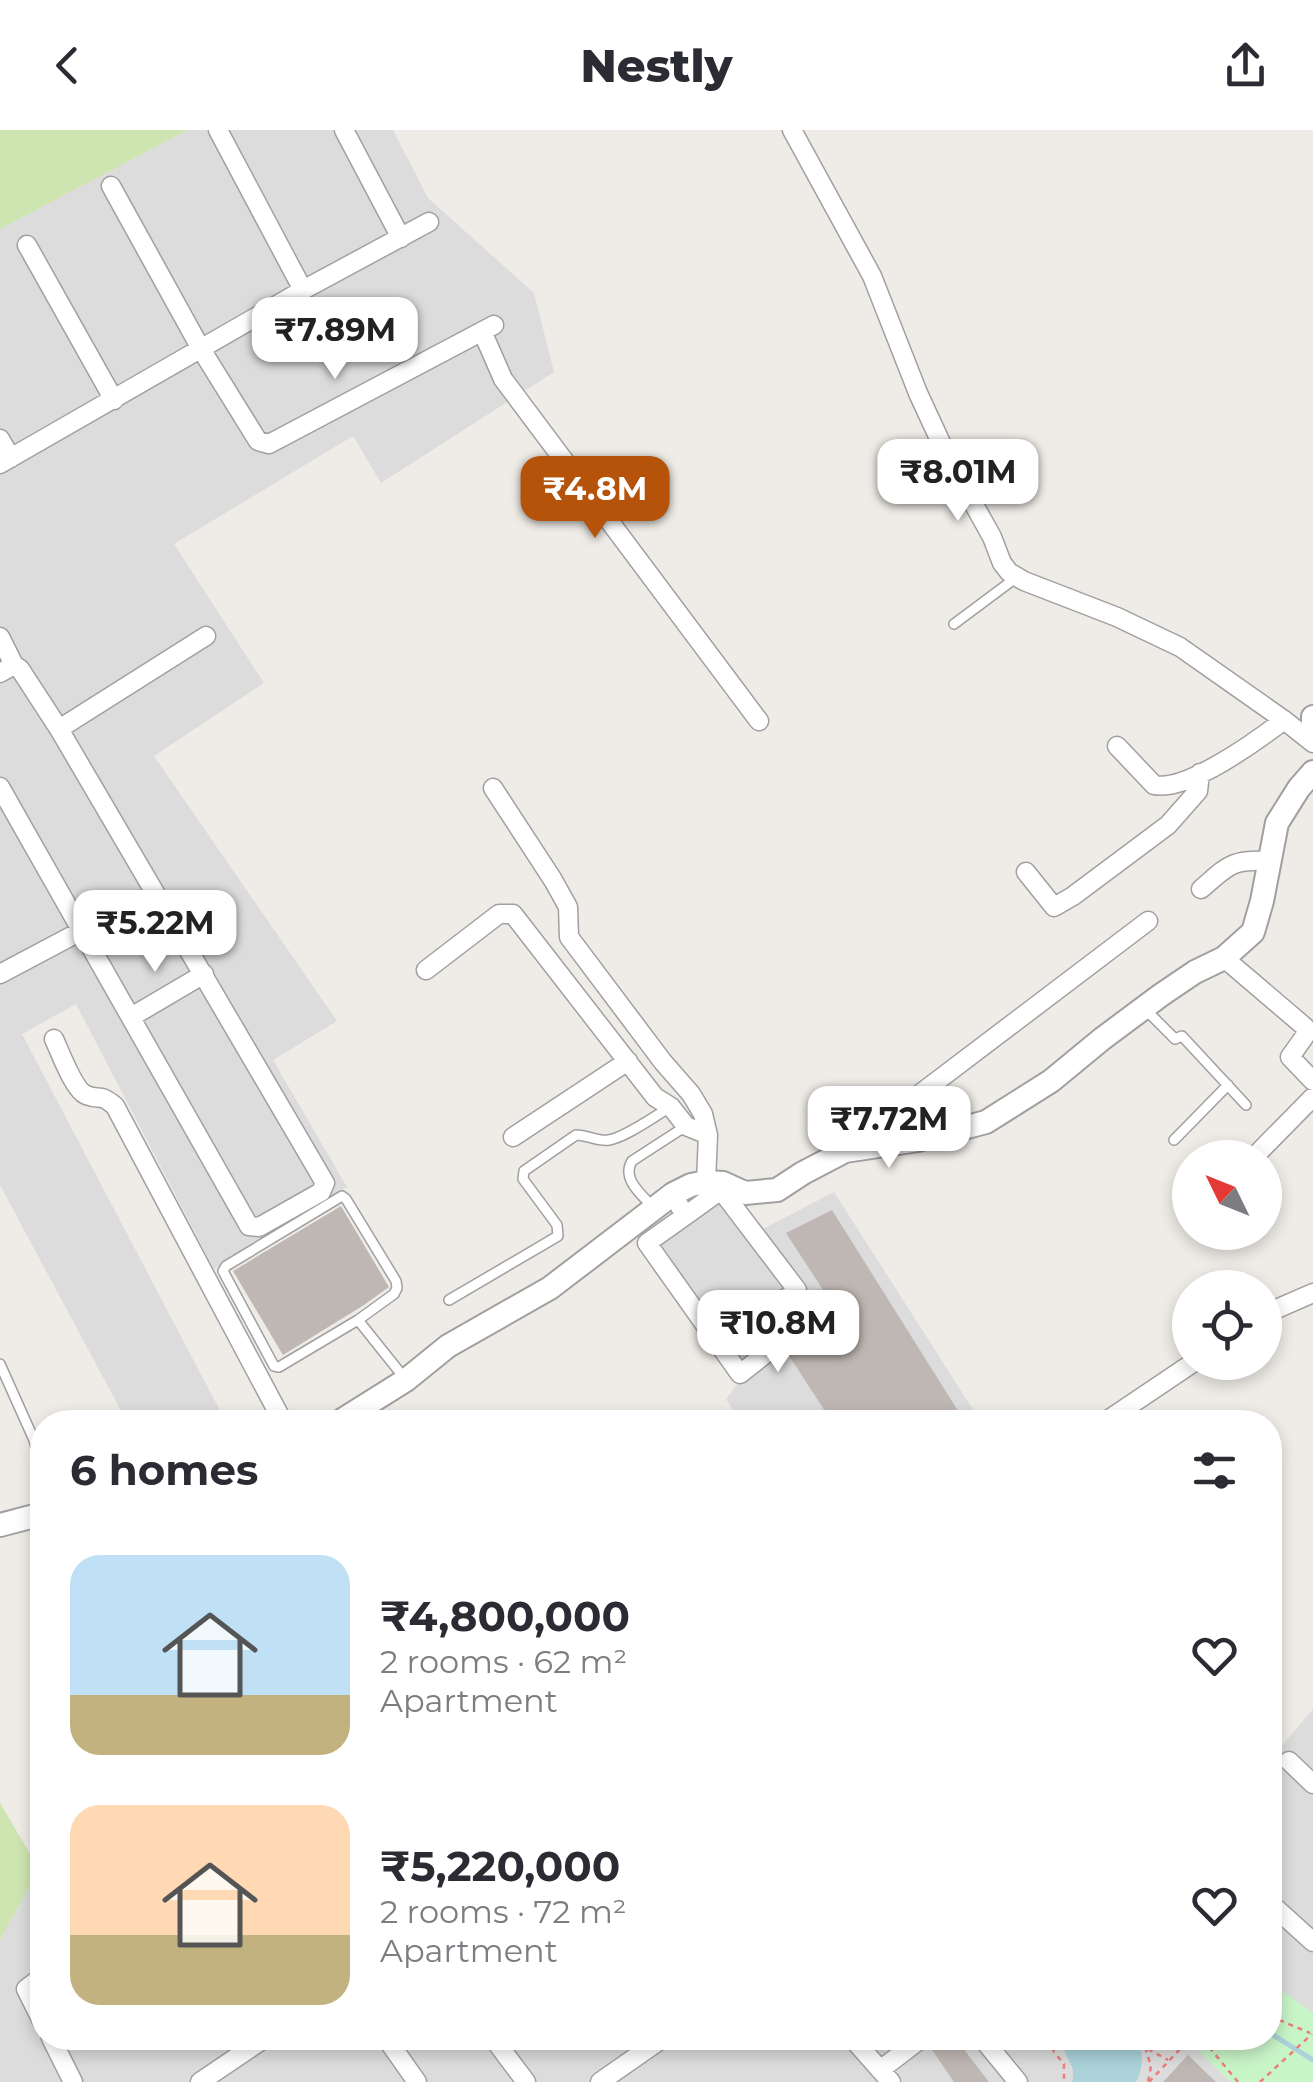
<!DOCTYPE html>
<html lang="en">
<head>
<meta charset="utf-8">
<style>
	body { margin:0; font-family:Montserrat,sans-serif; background:#f2f2f3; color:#2b2b33; height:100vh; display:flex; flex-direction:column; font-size:38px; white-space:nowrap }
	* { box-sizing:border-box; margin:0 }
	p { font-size:32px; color:#7c7c81 }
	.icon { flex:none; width:55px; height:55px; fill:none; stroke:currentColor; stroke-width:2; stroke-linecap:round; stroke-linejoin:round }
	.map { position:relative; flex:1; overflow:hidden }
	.details { position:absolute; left:30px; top:1280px; width:1252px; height:640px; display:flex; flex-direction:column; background:#fff; border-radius:40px; box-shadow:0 5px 15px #0003 }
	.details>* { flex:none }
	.needle { width:65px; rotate:313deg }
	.fabs { position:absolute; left:1172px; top:1010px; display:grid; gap:20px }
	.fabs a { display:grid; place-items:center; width:110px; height:110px; border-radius:50%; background:#fff; box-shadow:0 5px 15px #0003; font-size:50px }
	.price { position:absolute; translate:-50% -85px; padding:0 22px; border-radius:20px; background:#fff; color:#222; font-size:32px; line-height:65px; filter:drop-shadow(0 2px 5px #0008) }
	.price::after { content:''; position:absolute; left:50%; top:60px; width:30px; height:22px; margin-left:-15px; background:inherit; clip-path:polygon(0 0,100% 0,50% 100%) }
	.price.selected { background:#b45309; color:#fff }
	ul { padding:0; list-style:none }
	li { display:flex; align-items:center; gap:30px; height:250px; padding:0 40px }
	li span { display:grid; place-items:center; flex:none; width:280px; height:200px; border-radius:30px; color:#555 }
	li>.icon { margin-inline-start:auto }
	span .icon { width:120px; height:120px; fill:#fffc; stroke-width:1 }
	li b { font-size:42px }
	h2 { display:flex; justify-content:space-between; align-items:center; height:120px; padding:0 40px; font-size:42px }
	header { display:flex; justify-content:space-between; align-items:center; height:130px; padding:0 40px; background:#fff; font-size:45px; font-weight:800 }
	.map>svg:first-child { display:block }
	.residential { fill:#dddcdc }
	.grass { fill:#cee5b1 }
	.park { fill:#c8f5c8 }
	.water { fill:#abd2d9 }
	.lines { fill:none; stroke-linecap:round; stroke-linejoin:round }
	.stream { stroke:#abd2d9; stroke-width:5 }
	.building { fill:#bfb7b3 }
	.service-casing { stroke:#a0a0a0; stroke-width:12 }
	.minor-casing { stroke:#a0a0a0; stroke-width:21 }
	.tertiary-casing { stroke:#a0a0a0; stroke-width:26 }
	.path { stroke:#ee7d79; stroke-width:2.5; stroke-dasharray:5 5; stroke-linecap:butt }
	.service { stroke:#fff; stroke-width:9 }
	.minor { stroke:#fff; stroke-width:18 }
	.tertiary { stroke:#fff; stroke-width:22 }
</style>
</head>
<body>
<header><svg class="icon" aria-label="back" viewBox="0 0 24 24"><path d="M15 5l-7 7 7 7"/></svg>Nestly<svg class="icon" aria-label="share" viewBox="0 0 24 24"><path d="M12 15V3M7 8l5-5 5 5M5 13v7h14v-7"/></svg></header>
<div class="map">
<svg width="1313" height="1952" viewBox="0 0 1313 1952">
	<rect width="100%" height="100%" fill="#efece7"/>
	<path class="residential" d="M188,0h205l35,68 106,95 20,79 -173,111 -28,-47 -179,108 90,139 -110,73 183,265 -64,39 74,127 -133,82 -138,-265 -54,30 204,388h-99l-127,-237v-956z
		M714,1059l26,7 21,34 73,-38 147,230h-240l-15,-23 14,-19 -103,-141z
		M1313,1579v373h-1313v-142l39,-71 3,-2v171h1228v-278z"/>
	<path class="grass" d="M0,0h188l-188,99z
		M0,1673l39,66 -39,71z"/>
	<path class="park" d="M1270,1852l43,31v69h-82l-46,-43 85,-1z"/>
	<path class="water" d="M1095,1908h43c5,16 6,28 -2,44h-64c7,-20 -15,-26 -5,-42 10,-1 19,5 28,-2z"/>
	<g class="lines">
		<path class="stream" d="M1270,1903l43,27"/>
	</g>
	<path class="building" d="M341,1076l48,81 -25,18 -81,50 -50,-84z
		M832,1080l133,212h-133l-46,-71 52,-38 -52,-80z
		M944,1908h11l34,44h-35l-24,-35z
		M1188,1925l28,27h-53z"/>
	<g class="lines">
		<defs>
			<path id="service" d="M954,494l63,-47
				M1145,879l30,30 7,-3 64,69
				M1174,1010l54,-55
				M342,1066l4,3 50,82 1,7 -3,6 -36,26 -79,47 -5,-1 -51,-95 3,-5z
				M654,1078c-12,-13 -33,-29 -22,-47l54,-35
				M449,1170l109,-64 -1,-11 -34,-46 1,-8 52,-36c12,0 22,7 33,5 17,-3 44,-23 60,-32
				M358,1190l48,60
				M0,1234l34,76 8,28"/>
			<path id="minor" d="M218,0l85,160
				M344,0l57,108
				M792,0l80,146 46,117 30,65 44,79 10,26 7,9 15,9 93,36 63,30 104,73 29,23
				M111,56l90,163 57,92 11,3 225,-119
				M27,115l87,155
				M482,201l21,48 256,342
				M0,309l11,19
				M0,334l303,-174 126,-68
				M0,507l14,28
				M0,543l14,-8 6,4 39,60 266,454 -4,9 -62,35 -10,-1 -249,-439
				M59,599l147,-93
				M1117,616l37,39c33,7 104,-45 130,-65
				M493,658l60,92 15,27 1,30 94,125 28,32 12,20 5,21 -2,47
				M1026,742l28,35 19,-11 95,-71 30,-34 2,-18
				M1201,759c27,-23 30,-30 67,-28
				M1224,828l81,69 2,6 -17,24 23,24
				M426,840l73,-56h14l142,183 16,10 15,19 22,9
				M0,844l81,-43
				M131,887l73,-43
				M54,909c6,13 20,51 32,56 15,6 12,-3 29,11l168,316
				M513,1007l115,-76
				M880,1016l24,-40 244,-185
				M1253,1028l60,-61
				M673,1064l12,22 -38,27 93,131 24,-19 11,-16 -8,-15 15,-12 -5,-7 20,-15 -76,-100 -36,26
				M1265,1184l48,-21
				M1105,1292l89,-60
				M1289,1631l24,23
				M1270,1773l43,39
				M42,1847l-16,12 16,32
				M51,1908l22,44
				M386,1908l31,44
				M493,1908l33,44
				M852,1908l39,44
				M982,1908l36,44
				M880,1940l42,-32
				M200,1952l65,-44
				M600,1952l63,-44"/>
			<path id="tertiary" d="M1313,587v6
				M339,1292l67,-42 42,-34 102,-58 123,-94 18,-9 15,-3 17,1 22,10 32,-3 26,-17 42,-22 73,-11 68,-18 65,-41 51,-42 59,-44 34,-23 29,-14 29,-26 9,-31 15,-78 22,-35 14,-16
				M0,1395l42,-11"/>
		</defs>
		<use href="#service" class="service-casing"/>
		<use href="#minor" class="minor-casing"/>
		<use href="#tertiary" class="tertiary-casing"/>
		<path class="path" d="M1270,1886l40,17
			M1050,1908l4,14 10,12v18
			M1142,1908l9,28 -3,16
			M1054,1917l9,-9
			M1148,1919l20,11
			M1149,1952l31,-33 16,-10 13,8 29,35
			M1260,1952l52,-48"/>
		<use href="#service" class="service"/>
		<use href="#minor" class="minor"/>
		<use href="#tertiary" class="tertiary"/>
	</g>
</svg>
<div class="fabs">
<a><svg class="needle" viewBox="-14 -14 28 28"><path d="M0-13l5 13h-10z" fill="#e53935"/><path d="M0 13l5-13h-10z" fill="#7c7c81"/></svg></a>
<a><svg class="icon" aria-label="locate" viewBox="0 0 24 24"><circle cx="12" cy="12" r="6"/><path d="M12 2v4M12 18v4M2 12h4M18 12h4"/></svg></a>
</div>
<b class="price" style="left:335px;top:252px">₹7.89M</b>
<b class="price" style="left:958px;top:394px">₹8.01M</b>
<b class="price selected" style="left:595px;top:411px">₹4.8M</b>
<b class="price" style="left:155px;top:845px">₹5.22M</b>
<b class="price" style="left:889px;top:1041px">₹7.72M</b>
<b class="price" style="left:778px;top:1245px">₹10.8M</b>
<section class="details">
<h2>6 homes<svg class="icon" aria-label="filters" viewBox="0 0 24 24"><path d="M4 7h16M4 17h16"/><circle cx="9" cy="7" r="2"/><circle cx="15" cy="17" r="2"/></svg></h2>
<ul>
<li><span style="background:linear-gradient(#bfe0f5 70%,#c2b280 0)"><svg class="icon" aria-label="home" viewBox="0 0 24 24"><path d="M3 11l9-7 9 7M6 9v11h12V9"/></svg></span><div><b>₹4,800,000</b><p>2 rooms · 62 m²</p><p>Apartment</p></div><svg class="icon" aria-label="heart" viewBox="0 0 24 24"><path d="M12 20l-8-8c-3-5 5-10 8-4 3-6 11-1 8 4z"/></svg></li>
<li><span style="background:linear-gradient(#ffd9b3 65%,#c2b280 0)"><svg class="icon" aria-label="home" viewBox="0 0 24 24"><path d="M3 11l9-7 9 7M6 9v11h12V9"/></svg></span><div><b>₹5,220,000</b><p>2 rooms · 72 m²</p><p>Apartment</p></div><svg class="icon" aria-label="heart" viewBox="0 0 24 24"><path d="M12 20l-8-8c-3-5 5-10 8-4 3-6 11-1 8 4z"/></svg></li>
</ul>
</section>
</div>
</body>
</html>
